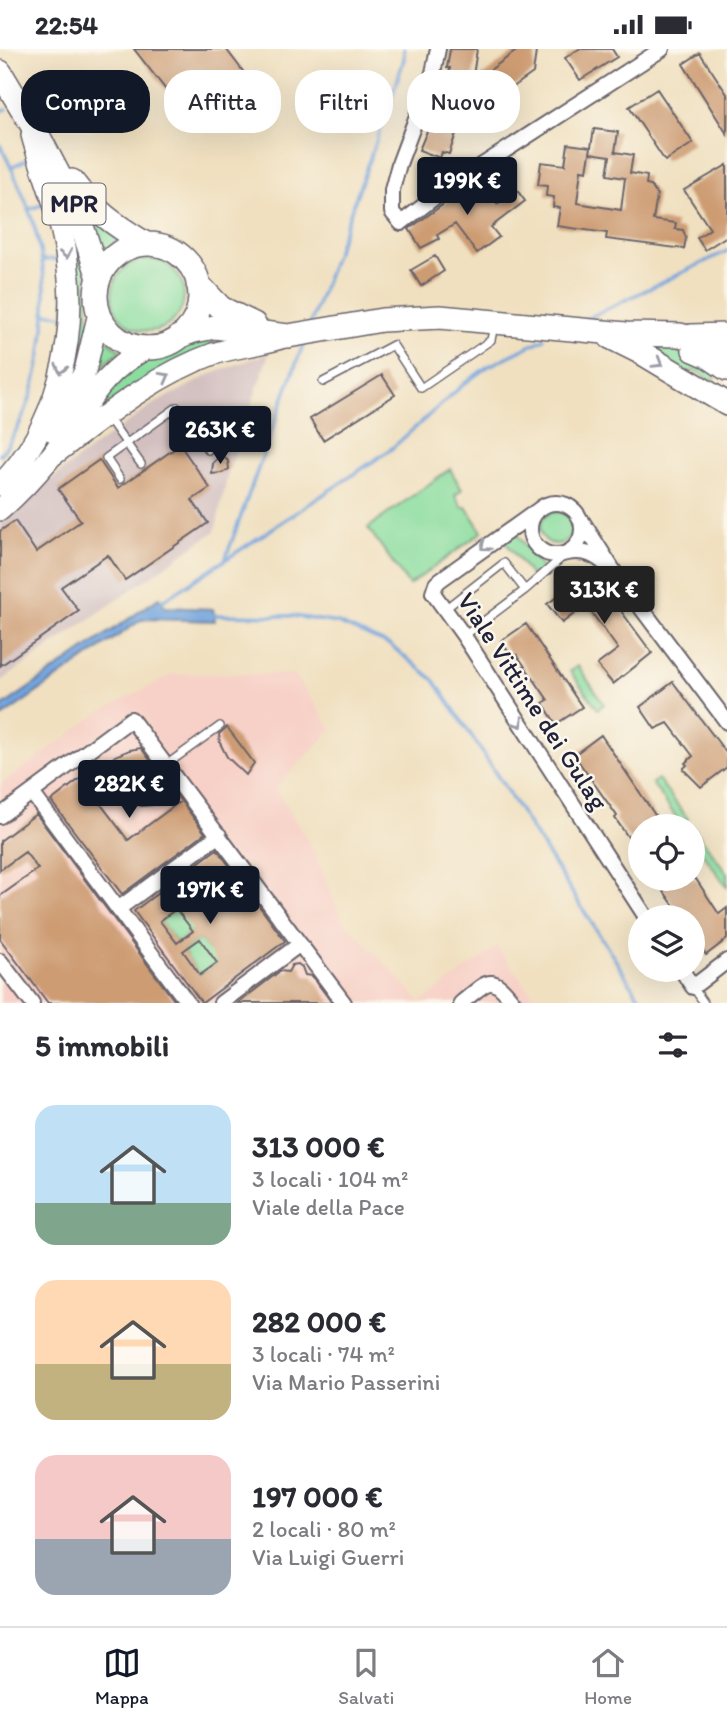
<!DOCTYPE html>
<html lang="it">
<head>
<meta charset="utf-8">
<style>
	body { margin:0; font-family:Itim,sans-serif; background:#f2f2f3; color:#2b2b33; height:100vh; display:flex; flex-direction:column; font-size:26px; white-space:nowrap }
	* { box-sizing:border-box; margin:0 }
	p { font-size:23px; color:#7c7c81 }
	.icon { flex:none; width:38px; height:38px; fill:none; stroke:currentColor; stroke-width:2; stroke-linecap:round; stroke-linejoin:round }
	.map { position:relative; height:954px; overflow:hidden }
	.side { display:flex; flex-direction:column; background:#fff; flex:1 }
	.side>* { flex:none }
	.guide { position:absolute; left:21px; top:21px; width:686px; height:63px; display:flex; gap:14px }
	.tools { position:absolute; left:628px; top:765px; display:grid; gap:14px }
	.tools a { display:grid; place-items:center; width:77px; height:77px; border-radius:50%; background:#fff; box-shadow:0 7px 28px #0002; font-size:35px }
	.price { position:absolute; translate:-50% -60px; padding:0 16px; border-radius:7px; background:#111827; color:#fff; font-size:23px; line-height:46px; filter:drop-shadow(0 2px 4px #0008) }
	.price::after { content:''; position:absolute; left:50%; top:42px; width:21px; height:16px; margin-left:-10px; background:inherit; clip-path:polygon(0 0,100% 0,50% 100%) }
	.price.selected { background:#222; color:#fff }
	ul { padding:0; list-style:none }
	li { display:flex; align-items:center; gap:21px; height:175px; padding:0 35px }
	li span { display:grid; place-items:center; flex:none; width:196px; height:140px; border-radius:21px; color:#555 }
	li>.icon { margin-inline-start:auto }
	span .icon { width:84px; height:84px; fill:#fffc; stroke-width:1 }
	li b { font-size:30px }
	h2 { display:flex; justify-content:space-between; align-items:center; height:84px; padding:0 35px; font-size:30px }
	.tag { padding:0 24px; border-radius:28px; background:#fff; box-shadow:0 7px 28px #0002; font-size:24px; line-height:63px }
	.tag.selected { background:#111827; color:#fff }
	.status { display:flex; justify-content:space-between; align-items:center; height:49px; padding:0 35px; background:#fff; direction:ltr }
	.status svg { height:19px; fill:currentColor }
	.tab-bar { display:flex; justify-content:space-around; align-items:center; height:98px; border-top:2px solid #e1e1e2; background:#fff; font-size:19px; color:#7c7c81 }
	.tab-bar a { display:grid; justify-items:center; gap:4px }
	.tab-bar .selected { color:#111827 }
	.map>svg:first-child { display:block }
	.built { fill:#f7d1c7 }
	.industrial { fill:#d2bfc0 }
	.green { fill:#8add9f; stroke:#56806d; stroke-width:2 }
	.water { fill:#71a3dc; stroke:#4a628c; stroke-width:2 }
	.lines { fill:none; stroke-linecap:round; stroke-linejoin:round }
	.stream { stroke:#71a3dc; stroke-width:3.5 }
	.building { fill:#cd9c73; fill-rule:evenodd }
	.lane-casing { stroke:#6a646a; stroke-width:10 }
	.street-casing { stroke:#6a646a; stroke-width:18 }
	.secondary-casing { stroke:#6a646a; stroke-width:24 }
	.primary-casing { stroke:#6a646a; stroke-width:26 }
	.lane { stroke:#fff; stroke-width:7 }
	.street { stroke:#fff; stroke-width:14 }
	.secondary { stroke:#fff; stroke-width:21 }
	.primary { stroke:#fff; stroke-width:23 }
	.oneway { stroke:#9c9ca7 }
	.labels { text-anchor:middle; stroke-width:5; stroke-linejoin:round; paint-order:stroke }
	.shield { fill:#fbf7ec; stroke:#636270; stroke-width:2 }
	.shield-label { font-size:24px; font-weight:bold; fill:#22223b }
	.street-label { font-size:26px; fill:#22223b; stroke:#fbf7ec }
</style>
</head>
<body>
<div class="status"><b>22:54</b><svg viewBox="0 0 49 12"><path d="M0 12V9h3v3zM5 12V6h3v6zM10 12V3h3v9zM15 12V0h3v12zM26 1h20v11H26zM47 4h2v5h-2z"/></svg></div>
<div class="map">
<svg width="727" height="954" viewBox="0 0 727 954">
	<rect width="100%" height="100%" fill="#fbf7ec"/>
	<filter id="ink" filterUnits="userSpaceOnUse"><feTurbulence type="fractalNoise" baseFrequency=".0143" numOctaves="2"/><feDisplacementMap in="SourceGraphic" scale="14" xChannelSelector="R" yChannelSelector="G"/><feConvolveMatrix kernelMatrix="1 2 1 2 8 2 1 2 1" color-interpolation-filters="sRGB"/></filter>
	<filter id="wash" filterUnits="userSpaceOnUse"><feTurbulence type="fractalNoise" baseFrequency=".00686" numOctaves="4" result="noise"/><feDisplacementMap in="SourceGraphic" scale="28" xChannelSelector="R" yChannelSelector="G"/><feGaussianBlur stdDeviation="1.57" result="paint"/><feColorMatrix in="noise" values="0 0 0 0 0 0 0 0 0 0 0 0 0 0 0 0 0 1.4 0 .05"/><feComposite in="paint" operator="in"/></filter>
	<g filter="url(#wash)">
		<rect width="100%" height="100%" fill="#f0e0c0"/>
		<path class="built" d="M173,625h121l38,55 -57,59 38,61 29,70 79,83 76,-55 42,56h-539v-218l100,-73z"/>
		<path class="industrial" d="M269,304l-41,121 -13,57 -215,151v-163l96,-74 58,-41 57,-30z"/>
		<path class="green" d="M62,151l24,68 3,57 -5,34 -31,51 13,-36z
			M86,157l38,33 -9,4 -14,14z
			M112 246a36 36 0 1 1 72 0a36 36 0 1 1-72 0Z
			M210,285l4,14 -135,77 36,-44 21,-17 38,-12z
			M103,288l18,14 -14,10 -16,22z
			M639,296c36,4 48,8 79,28l-6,8 -16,-10 -11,3z
			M450,420l12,21 -7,5 8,13 3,-1 16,25 -73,53 -41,-57z
			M540 479a16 16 0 1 1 32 0a16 16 0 1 1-32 0Z
			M515,483l28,37 -11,8 -28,-37z
			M578,617l26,38 -6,5 -28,-38z
			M658,730l30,40 -7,5 -29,-41z
			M694,779l33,45v14l-34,-47z
			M216,830l41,55 -57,41 -17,-24 17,-12 9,12 27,-21 -43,1 -16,12 -17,-22z"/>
		<path class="water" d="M159,549l6,9 48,2 2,12 -65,-2 -9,1 -141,98v-10z"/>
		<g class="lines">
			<path class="stream" d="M0,62l7,-2
				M0,96c17,33 33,68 40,105 13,63 1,154 -40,205
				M11,118l17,-8
				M29,160l16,-5
				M42,211l17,-1
				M44,264l17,2
				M584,271l143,-69
				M310,276l83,-231 11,-35v-10
				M225,511l165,-110 75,-67 22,-16 57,-28
				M159,554l66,-43 79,-218
				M211,566l82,1 45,7 52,22 44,35 41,61 168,262"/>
		</g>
		<g id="blocks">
			<path class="building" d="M134,0h92l26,34 -50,39 -11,-14 -7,5z
				M450,0h27l-5,34 47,-34h14v2l3,1 -3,21 -44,31 -20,-9 -20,59 -7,-2 -2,6 -21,-8 30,-71 1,-11h-3z
				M579,0h33l5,8 -37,23 -15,-22z
				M700,4l27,41v40l-44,-70z
				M657,40l36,54 -28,18 -36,-54z
				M594,80l24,3 -3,20 18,3 -3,18 17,3 -1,9 5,1 6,9 -4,25 23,3 -1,6 8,1 3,8 -2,11 -78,-10 1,-6 -50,-7 3,-18 -7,-1 1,-10 -8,-1 1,-10 -9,-1 3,-23 24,3 3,-21 23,3 -4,24 -6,-1 -4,33 44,7 4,-32 -18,-3 3,-19 -20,-3z
				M727,116v71l-22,14 -8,-12 13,-9 -26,-39z
				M476,132l13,19 3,-3 5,7 19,-15 9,12 -34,26 8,10 -22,16 -22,-29 -18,11 2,4 -18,9 -12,-19z
				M435,207l9,15 -23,15 -10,-16z
				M382,326l13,20 -72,45 -13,-21z
				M180,396l30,43 -18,12 16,23 -83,57 -17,-25 -47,32 18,24 -79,55v-135l15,-10 21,31 45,-31 -23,-32 41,-29 19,28z
				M219,408h5l4,4 1,8 -7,4 -10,1 1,-11z
				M590,525l15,20 2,-2 45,61 -39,31 -16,-19 21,-16 -32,-44 -24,18 -15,-19z
				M526,575l56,83 -26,17 -13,-21 5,-3 -31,-45 -4,3 -12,-17z
				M673,633l54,72v13l-26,20 -18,-18 4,-4 -2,-2 8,-7 -25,-33 -13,6 -15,-22z
				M227,678l27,36 -8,12 -19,-18 -7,-14 -1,-9z
				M601,686l58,86 -7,5h-12v8l-10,6 -15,-22 2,-2 -43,-61z
				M141,699l64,85 -83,61 -71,-93 30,-23 47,62 50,-37 -36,3 -11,-3 -12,-6 -23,-24 19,-17 15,-6z
				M36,765l75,101 65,88h-128l-48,-64v-43l38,-27 -13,-17 -25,18v-29z
				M217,800l68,92 -83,62 -68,-92zM176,860l17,22 -16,12 -17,-22zM200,890l17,24 -17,12 -17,-24z
				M655,830h41l23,35 8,-6v31l-21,16 -13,-19v-19h-11z
				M298,915l4,3 3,8 7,1 20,27h-94l42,-32 8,1 4,-7z"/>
		</g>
	</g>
	<g filter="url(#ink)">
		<use href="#blocks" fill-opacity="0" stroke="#6a646a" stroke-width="2"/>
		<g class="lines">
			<defs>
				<path id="lane" d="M323,333l70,-37 28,43 70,-48 3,-15
					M107,367l34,48
					M120,430l-14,-21 71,-51 31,43
					M525,541l42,-37
					M445,560l59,-46 21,27 -61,46
					M166,716l54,-39
					M693,938l11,16"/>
				<path id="street" d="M438,0l-5,24 -34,91 -7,26v22l9,11 46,-35 215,-139
					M530 480a26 26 0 1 1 52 0a26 26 0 1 1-52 0Z
					M541,459l-101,72 -4,4 -3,9 31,43 182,281
					M567,504c22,-4 33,5 48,20l-33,-52
					M615,524l112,149
					M32,744l156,210
					M0,767l131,-97 213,284
					M118,860l101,-74
					M0,912l32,42
					M681,920l12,18 34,-26
					M221,954l79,-59
					M461,954c27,-21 29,-32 53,0"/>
				<path id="secondary" d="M691,286l36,-1
					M53,382l32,-60 14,-58
					M49,409c52,-39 103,-82 164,-104 24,-8 50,-9 74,-18
					M0,436c57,-56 78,-148 67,-225 -5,-43 -24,-84 -35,-125
					M0,461c18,-16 34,-33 49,-51 34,-44 47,-85 100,-112"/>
				<path id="primary" d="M0,23l38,63 38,73 23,70
					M72,132c22,30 43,44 74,63
					M96 247a52 52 0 1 1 104 0a52 52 0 1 1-104 0Z
					M198,235l23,24 33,16
					M180,287l14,-5 21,-4 73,9 94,-16 58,-3 186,17 54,1 47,14
					M610,288l32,16 85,51
					M694,301l14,6 19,13"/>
			</defs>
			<use href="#lane" class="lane-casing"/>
			<use href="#street" class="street-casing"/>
			<use href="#secondary" class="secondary-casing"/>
			<use href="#primary" class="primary-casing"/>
			<use href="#lane" class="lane"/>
			<use href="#street" class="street"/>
			<use href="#secondary" class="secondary"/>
			<use href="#primary" class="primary"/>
		</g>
		<defs><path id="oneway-chevron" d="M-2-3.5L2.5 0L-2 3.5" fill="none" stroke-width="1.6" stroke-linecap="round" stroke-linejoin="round" transform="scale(1.75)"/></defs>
		<g class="oneway">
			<use href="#oneway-chevron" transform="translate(66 205) rotate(80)"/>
			<use href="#oneway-chevron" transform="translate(658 314) rotate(31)"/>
			<use href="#oneway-chevron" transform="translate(61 320) rotate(104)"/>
			<use href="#oneway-chevron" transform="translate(165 328) rotate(-29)"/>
			<use href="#oneway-chevron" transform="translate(485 497) rotate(143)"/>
			<use href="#oneway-chevron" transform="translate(519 674) rotate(57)"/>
		</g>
	</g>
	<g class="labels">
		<rect class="shield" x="42.5" y="134.5" width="63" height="41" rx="5"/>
		<g class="shield-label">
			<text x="74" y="163">MPR</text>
		</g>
		<g class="street-label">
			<text transform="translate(533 652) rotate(57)" y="9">Viale Vittime dei Gulag</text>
		</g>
	</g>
</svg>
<div class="tools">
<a><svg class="icon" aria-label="locate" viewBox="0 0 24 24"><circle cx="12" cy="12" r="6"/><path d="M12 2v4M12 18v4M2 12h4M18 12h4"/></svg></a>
<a><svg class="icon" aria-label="layers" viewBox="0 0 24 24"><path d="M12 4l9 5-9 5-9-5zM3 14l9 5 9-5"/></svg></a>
</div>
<b class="price" style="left:467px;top:168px">199K €</b>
<b class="price" style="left:220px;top:417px">263K €</b>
<b class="price selected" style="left:604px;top:577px">313K €</b>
<b class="price" style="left:129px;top:771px">282K €</b>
<b class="price" style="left:210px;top:877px">197K €</b>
<div class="guide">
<a class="tag selected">Compra</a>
<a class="tag">Affitta</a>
<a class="tag">Filtri</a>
<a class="tag">Nuovo</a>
</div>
</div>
<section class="side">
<h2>5 immobili<svg class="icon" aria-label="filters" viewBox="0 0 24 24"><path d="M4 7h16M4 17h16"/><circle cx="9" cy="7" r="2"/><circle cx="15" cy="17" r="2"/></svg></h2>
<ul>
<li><span style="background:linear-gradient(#bfe0f5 70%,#7fa58c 0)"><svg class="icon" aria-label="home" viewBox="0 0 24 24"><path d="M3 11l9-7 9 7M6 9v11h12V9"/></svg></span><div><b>313 000 €</b><p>3 locali · 104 m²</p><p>Viale della Pace</p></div></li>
<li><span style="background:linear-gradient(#ffd9b3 60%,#c2b280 0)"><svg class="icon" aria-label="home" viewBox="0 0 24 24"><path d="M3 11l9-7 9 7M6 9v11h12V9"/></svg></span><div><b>282 000 €</b><p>3 locali · 74 m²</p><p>Via Mario Passerini</p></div></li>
<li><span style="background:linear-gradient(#f6c9c9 60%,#9aa5b1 0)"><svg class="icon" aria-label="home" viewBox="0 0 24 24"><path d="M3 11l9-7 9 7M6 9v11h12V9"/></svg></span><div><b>197 000 €</b><p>2 locali · 80 m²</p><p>Via Luigi Guerri</p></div></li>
</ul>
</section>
<nav class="tab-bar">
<a class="selected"><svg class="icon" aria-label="map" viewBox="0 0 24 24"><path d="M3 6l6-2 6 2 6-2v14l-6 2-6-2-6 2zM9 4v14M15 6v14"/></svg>Mappa</a>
<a><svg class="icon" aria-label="saved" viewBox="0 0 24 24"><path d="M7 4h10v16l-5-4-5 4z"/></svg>Salvati</a>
<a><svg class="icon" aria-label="home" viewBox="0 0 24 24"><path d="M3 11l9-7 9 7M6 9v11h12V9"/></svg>Home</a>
</nav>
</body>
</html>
